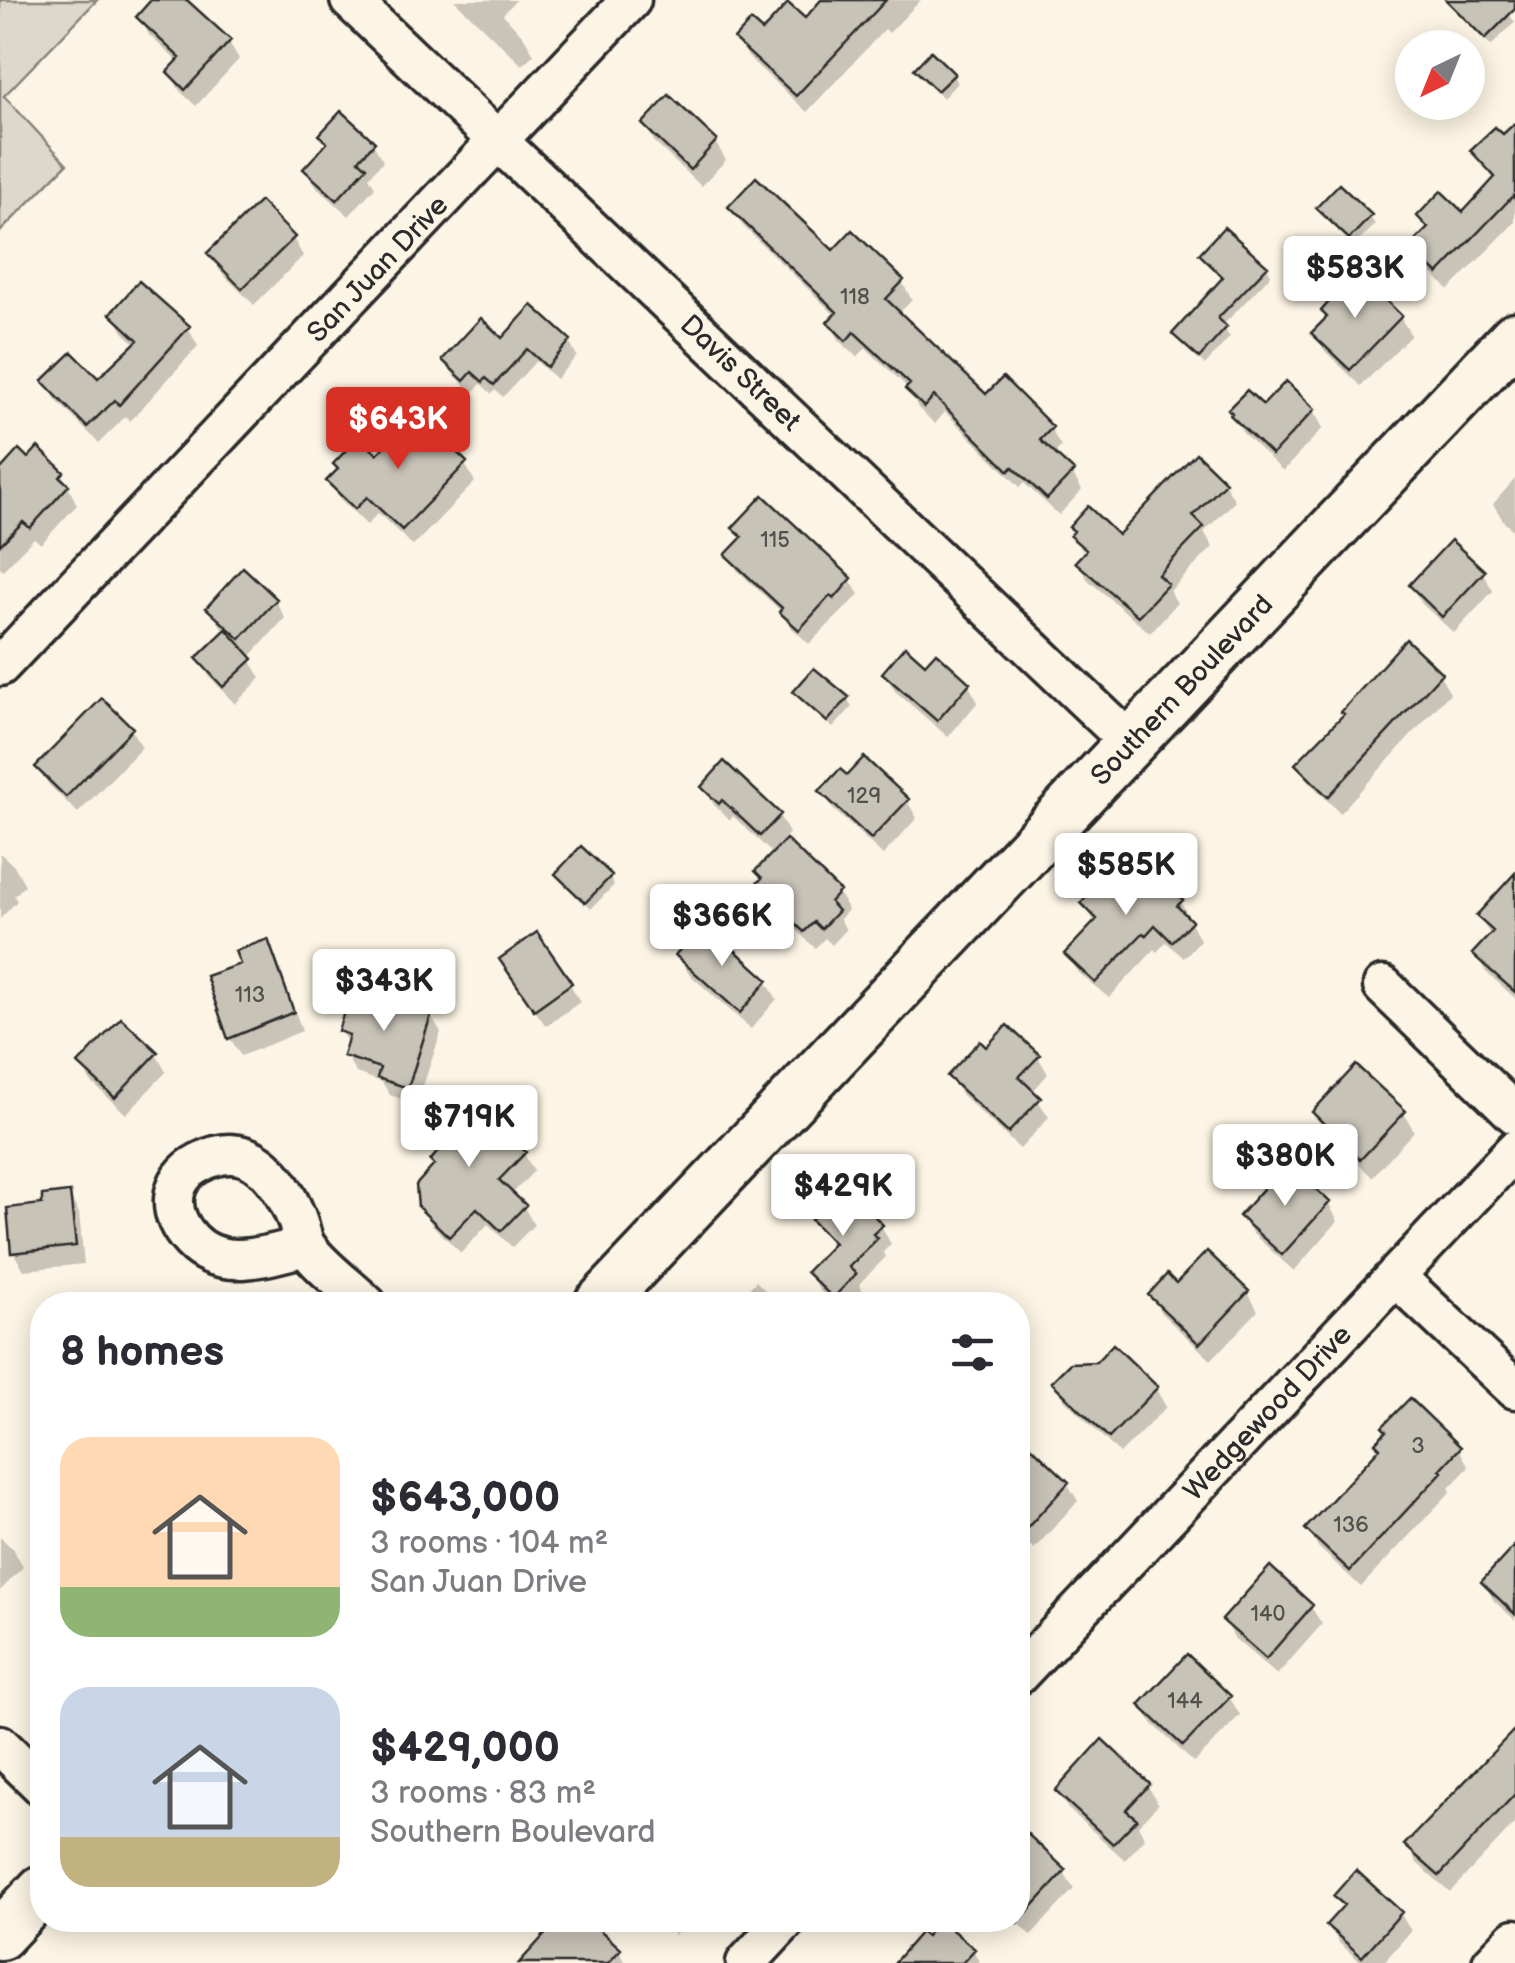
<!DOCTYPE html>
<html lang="en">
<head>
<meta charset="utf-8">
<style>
	body { margin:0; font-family:"Balsamiq Sans",sans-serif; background:#f7f7f7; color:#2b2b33; height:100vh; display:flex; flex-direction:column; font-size:38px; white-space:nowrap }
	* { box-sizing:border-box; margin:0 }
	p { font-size:32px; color:#7c7c81 }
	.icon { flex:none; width:55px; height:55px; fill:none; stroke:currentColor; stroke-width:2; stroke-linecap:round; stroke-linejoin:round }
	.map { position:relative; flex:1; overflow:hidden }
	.sheet { position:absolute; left:30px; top:1292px; width:1000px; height:640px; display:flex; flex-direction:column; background:#fff; border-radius:40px; box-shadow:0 5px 25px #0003 }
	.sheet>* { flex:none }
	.needle { width:65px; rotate:223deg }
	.controls { position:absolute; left:1395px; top:30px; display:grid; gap:20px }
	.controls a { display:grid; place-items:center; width:90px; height:90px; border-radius:50%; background:#fff; box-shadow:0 5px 25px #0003; font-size:50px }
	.price { position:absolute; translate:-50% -85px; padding:0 22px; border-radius:10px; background:#fff; color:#222; font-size:32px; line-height:65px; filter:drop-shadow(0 2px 5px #0008) }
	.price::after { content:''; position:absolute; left:50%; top:60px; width:30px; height:22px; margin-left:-15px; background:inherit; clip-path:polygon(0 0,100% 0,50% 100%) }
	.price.current { background:#d93025; color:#fff }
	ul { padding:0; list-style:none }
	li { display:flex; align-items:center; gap:30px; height:250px; padding:0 30px }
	li span { display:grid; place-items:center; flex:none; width:280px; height:200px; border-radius:30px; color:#555 }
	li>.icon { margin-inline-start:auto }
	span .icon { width:120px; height:120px; fill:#fffc; stroke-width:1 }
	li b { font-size:42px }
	h2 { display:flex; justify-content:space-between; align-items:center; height:120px; padding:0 30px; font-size:42px }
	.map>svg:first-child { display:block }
	.green { fill:#ded8ca; stroke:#84827a; stroke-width:2.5 }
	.shadow { fill:#0003; fill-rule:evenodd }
	.building { fill:#c8c3b7; stroke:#2b2b2b; stroke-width:2.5 }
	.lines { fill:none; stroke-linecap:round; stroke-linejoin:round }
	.minor-casing { stroke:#2b2b2b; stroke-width:45 }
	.tertiary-casing { stroke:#2b2b2b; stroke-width:55 }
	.minor { stroke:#fcf5e5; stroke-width:38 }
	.tertiary { stroke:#fcf5e5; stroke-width:48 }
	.labels { text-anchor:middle; stroke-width:9; stroke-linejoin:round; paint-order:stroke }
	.number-label { font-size:22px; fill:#52514e }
	.street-label { font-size:28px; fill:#2b2b2b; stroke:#fcf5e5 }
</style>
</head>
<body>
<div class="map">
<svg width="1515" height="1963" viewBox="0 0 1515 1963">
	<rect width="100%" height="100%" fill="#fcf5e5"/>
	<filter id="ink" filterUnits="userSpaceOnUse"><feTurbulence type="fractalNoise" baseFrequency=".01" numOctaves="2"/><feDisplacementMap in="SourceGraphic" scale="20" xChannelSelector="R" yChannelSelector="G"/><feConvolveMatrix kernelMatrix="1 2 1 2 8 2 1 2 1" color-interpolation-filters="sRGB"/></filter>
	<g filter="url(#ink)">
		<path class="green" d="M0,0h97l-93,96 63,68 -67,68z"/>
		<path class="shadow" d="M155,0h29l45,42 10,17 -43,47 -16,-15 -10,-18 9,-10 -30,-28 -10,-18z
			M454,0h62l-13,14 20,22 11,18 -12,11z
			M825,0h96l-32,33 -4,-4 -78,83 -59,-55 -10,-18 67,-18z
			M1446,0h51l18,22 -24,24z
			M917,69l36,6 4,8 -14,15z
			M669,99l46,43 11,18 -25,26 -46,-43 -10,-18z
			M1515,126v96l-66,68 -26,-25 -11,-18 16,-16 -8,-14 43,-2 32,-34 -22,-31 29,-12z
			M322,136l51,8 10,17 -14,16 6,10 -26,29 -32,-29 -11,-18 22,-23z
			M731,207l171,75 10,18 -14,14 88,84 65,31 10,18 -8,8 19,18 10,17 -23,25 -35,-32 -4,4 -75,-75 -10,12 -17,-16 -9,-19 -43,-41 -9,9 -17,-16 -10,-18 6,-7 -94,-91z
			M1319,208l51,8 5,9 -21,21z
			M293,238l10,18 -49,49 -34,-34 -10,-18z
			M1202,254l65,13 4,8 -49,51 8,11 -25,28 -30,-30 49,-55z
			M113,314l75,14 10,18 -68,75 -4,-5 -27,27 -43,-43 -11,-18h53l39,-37 -14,-13z
			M1400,317l11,18 -50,51 -36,-35 -11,-18z
			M502,342h67l8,14 -21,23 -20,-18 -33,36 -8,-7 -3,4 -11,-10 -8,9 -20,-19 -8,-14z
			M1263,408l50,2 10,18 -40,43 -40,-38 -10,-17z
			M377,457l88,7 10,18 -62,64 -35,-33 -11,12 -27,-26 -11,-18z
			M28,461l34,13 15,31 -36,39 -7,-6 -31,32 -3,-3v-82z
			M1515,479v53l-11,-10 -11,-18z
			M1224,483l11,18 -31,31 9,15 -43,44 7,12 -27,30 -62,-53 -10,-18 6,-7 -11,-19 45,3zM1076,539l20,18 -3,4 -11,-10z
			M735,528l115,51 9,16 -50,49 -18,-17 -8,-14 -46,-43 -9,-15 14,-15z
			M1483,573l10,18 -39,42 -32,-29 -10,-18z
			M275,600l10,18 -36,40 12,20 -26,26 -26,-28 -10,-18 27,-25 -17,-24z
			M925,668l43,16 10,18 -30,35 -53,-46 -10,-18z
			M1440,675l10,18 -110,120 -31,-31 -11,-17 48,-49z
			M796,692l51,6 5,9 -19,21z
			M131,730l11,17 -64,66 -29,-28 -11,-18z
			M704,787l75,28 10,18 -6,7 55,52 10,18 -8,9 6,11 -14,15 -7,-7 -10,10 -47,-45 -10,-18 16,-30 -41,-39 -3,4 -16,-15z
			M823,791l84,10 10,17 -34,37 -50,-46z
			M0,853l15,14 10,18 -11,11 3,5 -17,18z
			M558,874l52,3 4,8 -23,24z
			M1105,892l76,10 19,38 -16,18 -18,-16 -9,10 -2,-3 -46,49 -31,-26 -11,-18 29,-30 -12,-20z
			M1515,896v102l-29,-26 -11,-18 16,-18 -12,-19z
			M267,942l10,18 25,71 -61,25 -11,-18 -21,-61 34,-12z
			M678,956l88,25 11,18 -26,30 -62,-55z
			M512,978l58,6 10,18 -34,24z
			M430,1014l11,18 -24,72 -27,-9 -8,-13 -26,-9 -10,-18 3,-10 -9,-14z
			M986,1051l52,6 10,17 -16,18 17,25 -29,32 -59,-55 -11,-18z
			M156,1054l10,18 -40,42 -35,-32 -10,-18z
			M1315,1113h89l10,18 -42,46 -47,-46z
			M427,1135l97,19 10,17 -23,24 13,12 10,18 -22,22 -24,-23 -27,29 -29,-28 -11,-19 15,-39 2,-15z
			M69,1195l10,18 5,51 -60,6 -11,-18 32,-46z
			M1328,1203l10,18 -44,50 -41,-37 -11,-18z
			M814,1220l67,6 10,18 -8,8 3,5 -27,27 5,9 -11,12h-18l-15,-14 -11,-18 24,-26z
			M1207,1254l41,39 10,18 -47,49 -50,-47 -10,-18 25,-8z
			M756,1281l23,24h-61l14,-15 8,8z
			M1054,1383l102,6 10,18 -46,47 -55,-54z
			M1388,1433l71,16 10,18 -20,21 2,3 -90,96 -43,-40 -10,-18 74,-80z
			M1023,1443l44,40 11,18 -44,48 -16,-15v-85z
			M0,1537l13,12 10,18 -23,24z
			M1515,1556v64l-21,-19 -10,-18z
			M1311,1607l11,17 -45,51 -42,-36 -10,-18z
			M1229,1697l11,18 -46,48 -42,-40 -10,-18z
			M1515,1733v90l-65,69 -33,-29 -10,-18z
			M1148,1786l10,18 -20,22 7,12 -20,22 -57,-51 -10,-18z
			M1020,1831l44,41 10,17 -43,46 -16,-15h3v-86z
			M1336,1896l64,17 11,18 -28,32h-21l-23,-20 -10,-18 15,-16z
			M562,1920h23l34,31 7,12h-98z
			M660,1920h30l-15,15z
			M973,1950l7,13h-83z"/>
		<path class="building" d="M151,0h36l44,40 -46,50 -18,-18 13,-14 -44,-41z
			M821,0h65l-90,96 -62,-57 17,-18 11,10 26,-28 17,15z
			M1446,0h69v9l-30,30z
			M931,51l24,23 -18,17 -23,-22z
			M669,95l48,45 -27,30 -48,-46z
			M341,111l34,31 -16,18 8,7 -30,33 -34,-31 24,-26 -8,-8z
			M1515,123v76l-2,-3 -75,78 -29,-27 19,-19 -11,-12 24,-25 22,21 32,-35 -25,-27 25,-23 8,7z
			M756,177l77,73 19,-20 52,50 -18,19 100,95 17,-17 50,50 -13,13 34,31 -27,28 -34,-32 -4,4 -75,-75 -10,11 -19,-18 5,-5 -56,-52 -8,9 -19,-19 10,-10 -109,-105z
			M1339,184l33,31 -23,24 -33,-31z
			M260,201l35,36 -53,52 -35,-36z
			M1224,227l44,39 -50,52 9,9 -28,31 -27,-24 51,-57 -24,-23z
			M1356,271l46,45 -52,54 -39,-37 16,-16 -6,-6z
			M139,281l51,45 -71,79 -4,-5 -28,27 -45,-46 30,-29 26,26 40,-38 -28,-26z
			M532,305l39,35 -24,27 -20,-18 -33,36 -8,-7 -3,4 -11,-10 -8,9 -22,-21 39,-42 21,20z
			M1286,381l29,28 -43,46 -42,-40 2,-2 -4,-4 19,-19 16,15z
			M416,413l51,49 -65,68 -35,-33 -12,12 -29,-28 12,-12 -5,-5 23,-24 3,4 3,-4 15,14z
			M38,447l26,25 -4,5 9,8 -39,43 -7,-6 -23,23v-75l19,-21 9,9z
			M1196,453l30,29 -33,34 11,11 -46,48 10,9 -30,32 -63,-54 11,-12 -16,-14 4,-5 -5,-4 19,-21 30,29z
			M763,495l89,83 -18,21 -4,-3 -31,34 -20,-18 3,-4 -57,-53 17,-18 -10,-9z
			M1451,540l34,31 -43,46 -33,-32z
			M243,567l34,32 -37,40 -34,-31z
			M226,629l27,30 -30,28 -27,-29z
			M1406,639l36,34 -114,124 -33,-33 49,-50 -3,-2z
			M905,646l20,18 11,-12 34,31 -33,38 -55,-48z
			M814,668l35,29 -22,25 -34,-30z
			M102,698l31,30 -67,69 -31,-30z
			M864,757l45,42 -38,40 -52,-48 21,-22 7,6z
			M724,761l57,53 -21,22 -38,-36 -3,4 -18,-17z
			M786,839l54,52 -10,11 8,9 -17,18 -7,-7 -10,10 -49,-47 7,-7 -7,-7z
			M581,846l31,29 -27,28 -30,-29z
			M1135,856l48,44 -6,6 15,15 -20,21 -17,-17 -9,10 -3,-2 -48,50 -31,-29 33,-35 -16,-16 19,-20 5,5z
			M1515,873v119l-43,-38 21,-23 -17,-15z
			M702,926l24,21 2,-3 40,36 -28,33 -65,-58z
			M537,932l35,51 -38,27 -35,-51z
			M268,939l26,73 -66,27 -22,-63 34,-12 -5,-13z
			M352,986l80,26 -24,76 -31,-10 3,-10 -37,-12 6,-21 -11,-4z
			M121,1018l37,34 -43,46 -37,-34z
			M1007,1025l33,30 -21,22 22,21 -33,35 -61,-57 33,-35 6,6z
			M1356,1065l50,46 -46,49 -48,-48z
			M462,1095l64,57 -27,28 27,25 -25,26 -24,-23 -28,29 -31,-30 -2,-22 18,-20 -4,-4 10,-12 -16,-15z
			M1287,1162l43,40 -48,53 -43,-39z
			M843,1184l40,41 -10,9 5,4 -29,29 7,7 -23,24 -27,-26 28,-29 -23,-23z
			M70,1192l6,54 -65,7 -4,-45 35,-4v-9z
			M1207,1251l42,40 -50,53 -51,-49 19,-21 9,9z
			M1113,1344l45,43 -49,51 -58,-56 19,-19 26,-1z
			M1410,1398l51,49 -21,23 2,2 -92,99 -45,-42 75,-81 -5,-5 11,-12 -4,-4z
			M1018,1434l51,48 -51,56z
			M1515,1545v69l-34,-32z
			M1270,1566l43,39 -47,54 -44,-39z
			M1187,1654l44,42 -48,50 -44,-41z
			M1515,1729v65l-76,82 -35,-31z
			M1102,1739l48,45 -24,26 11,9 -24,25 -58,-53z
			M1018,1825l48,45 -48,52z
			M1356,1870l46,42 -40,45 -36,-32 18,-20 -11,-9z
			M558,1920h31l32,29 -13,14h-89z
			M940,1920l35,29 -13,14h-68l27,-31 5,4z"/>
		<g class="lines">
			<defs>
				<g id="minor">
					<path id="s1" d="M350,0l782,744"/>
					<path id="s2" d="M0,666l631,-666"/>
					<path d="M1383,986l132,128"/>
					<path d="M306,1246c-39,9 -84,27 -115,-6 -11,-12 -18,-25 -17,-41 1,-16 11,-29 25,-36 49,-27 79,12 97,54 4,9 5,21 10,29 13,20 44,42 61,59"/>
					<path d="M1396,1277l119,112"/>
					<path id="s3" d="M1018,1675l497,-525"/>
					<path d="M0,1745l42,41"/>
					<path d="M746,1963l40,-43"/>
					<path d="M1492,1963l23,-24"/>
				</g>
				<g id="tertiary">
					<path id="s4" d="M598,1305l917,-968"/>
					<path d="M0,1935l42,-45"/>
				</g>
			</defs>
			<use href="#minor" class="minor-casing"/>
			<use href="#tertiary" class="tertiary-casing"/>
			<use href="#minor" class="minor"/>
			<use href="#tertiary" class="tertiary"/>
		</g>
	</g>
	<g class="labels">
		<g class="number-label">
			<text x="855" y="304">118</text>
			<text x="775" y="547">115</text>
			<text x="864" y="803">129</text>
			<text x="250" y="1002">113</text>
			<text x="1418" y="1453">3</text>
			<text x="1351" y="1532">136</text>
			<text x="1268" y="1621">140</text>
			<text x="1185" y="1708">144</text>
		</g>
		<g class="street-label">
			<text dy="10" stroke="none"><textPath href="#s2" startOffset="548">San Juan Drive</textPath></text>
			<text dy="10" stroke="none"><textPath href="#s1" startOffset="540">Davis Street</textPath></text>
			<text dy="10" stroke="none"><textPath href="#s4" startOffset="848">Southern Boulevard</textPath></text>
			<text dy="10" stroke="none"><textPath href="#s3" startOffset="362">Wedgewood Drive</textPath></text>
		</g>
	</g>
</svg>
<div class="controls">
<a><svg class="needle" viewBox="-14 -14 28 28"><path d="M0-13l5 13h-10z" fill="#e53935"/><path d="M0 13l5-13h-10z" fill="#7c7c81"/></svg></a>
</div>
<b class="price" style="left:1355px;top:321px">$583K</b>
<b class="price current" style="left:398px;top:472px">$643K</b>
<b class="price" style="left:1126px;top:918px">$585K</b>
<b class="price" style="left:722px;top:969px">$366K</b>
<b class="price" style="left:384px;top:1034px">$343K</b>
<b class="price" style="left:469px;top:1170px">$719K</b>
<b class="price" style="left:1285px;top:1209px">$380K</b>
<b class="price" style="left:843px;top:1239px">$429K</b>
<section class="sheet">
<h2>8 homes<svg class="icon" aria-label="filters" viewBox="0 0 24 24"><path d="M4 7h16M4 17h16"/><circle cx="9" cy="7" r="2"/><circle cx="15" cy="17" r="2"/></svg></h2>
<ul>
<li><span style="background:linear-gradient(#ffd9b3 75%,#8fb573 0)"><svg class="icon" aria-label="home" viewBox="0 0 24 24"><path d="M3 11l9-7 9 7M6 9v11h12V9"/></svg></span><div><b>$643,000</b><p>3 rooms · 104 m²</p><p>San Juan Drive</p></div></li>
<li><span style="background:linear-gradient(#c9d6e8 75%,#c2b280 0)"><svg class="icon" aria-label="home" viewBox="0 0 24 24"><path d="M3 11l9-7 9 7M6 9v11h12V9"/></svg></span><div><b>$429,000</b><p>3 rooms · 83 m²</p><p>Southern Boulevard</p></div></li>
</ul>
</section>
</div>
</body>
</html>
